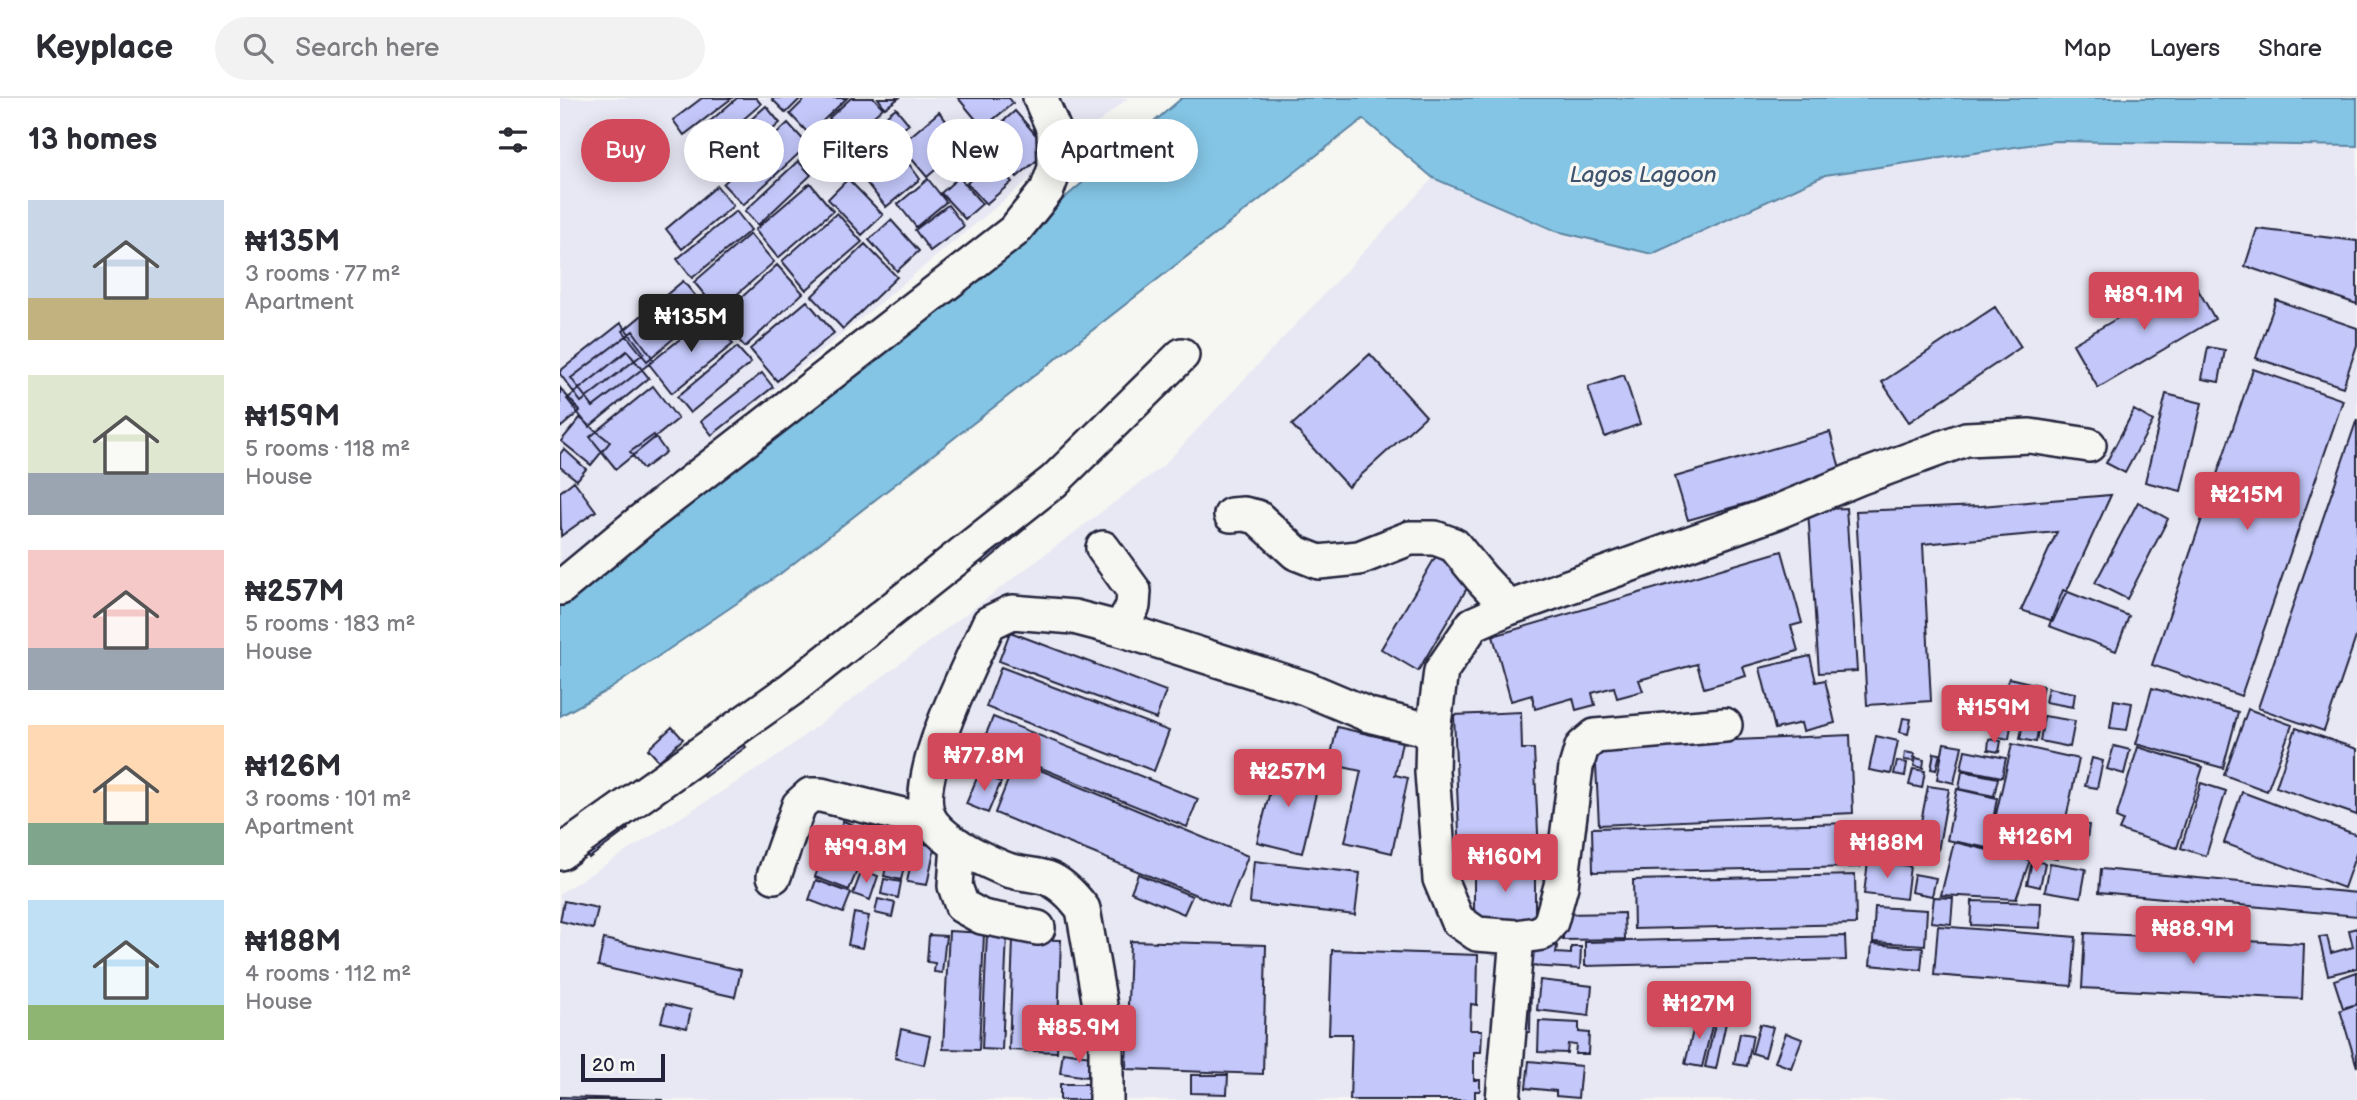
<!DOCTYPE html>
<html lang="en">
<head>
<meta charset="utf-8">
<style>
	body { margin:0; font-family:"Balsamiq Sans",sans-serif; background:#f2f2f3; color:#2b2b33; height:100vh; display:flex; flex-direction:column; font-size:26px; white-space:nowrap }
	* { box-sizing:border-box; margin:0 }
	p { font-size:23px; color:#7c7c81 }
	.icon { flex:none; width:38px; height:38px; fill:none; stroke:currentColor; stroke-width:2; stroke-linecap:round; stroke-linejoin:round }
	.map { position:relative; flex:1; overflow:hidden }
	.side { display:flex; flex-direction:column; background:#fff; width:560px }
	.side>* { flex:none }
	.top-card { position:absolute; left:21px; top:21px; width:665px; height:63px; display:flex; gap:14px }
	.scale { position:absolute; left:21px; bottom:18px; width:84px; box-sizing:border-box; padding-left:7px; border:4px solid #22223b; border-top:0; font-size:19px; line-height:24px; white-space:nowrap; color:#22223b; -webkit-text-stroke:5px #f6f6f2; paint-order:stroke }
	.price { position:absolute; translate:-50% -60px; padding:0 16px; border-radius:7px; background:#d1495b; color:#fff; font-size:23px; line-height:46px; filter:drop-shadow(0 2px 4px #0008) }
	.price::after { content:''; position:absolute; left:50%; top:42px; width:21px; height:16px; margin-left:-10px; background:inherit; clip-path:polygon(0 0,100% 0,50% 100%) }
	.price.current { background:#222; color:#fff }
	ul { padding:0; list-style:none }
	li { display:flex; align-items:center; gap:21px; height:175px; padding:0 28px }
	li span { display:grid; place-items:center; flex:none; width:196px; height:140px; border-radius:0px; color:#555 }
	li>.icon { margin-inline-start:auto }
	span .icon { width:84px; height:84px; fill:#fffc; stroke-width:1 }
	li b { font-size:30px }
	h2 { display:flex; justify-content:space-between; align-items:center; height:84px; padding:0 28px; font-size:30px }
	.chip { padding:0 24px; border-radius:32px; background:#fff; box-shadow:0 4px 18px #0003; font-size:24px; line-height:63px }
	.chip.current { background:#d1495b; color:#fff }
	header { display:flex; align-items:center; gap:42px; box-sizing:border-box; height:98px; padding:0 35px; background:#fff; border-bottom:2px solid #e1e1e2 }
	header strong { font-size:33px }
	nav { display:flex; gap:38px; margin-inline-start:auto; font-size:24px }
	.search { width:490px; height:63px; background:#f2f2f3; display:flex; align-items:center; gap:18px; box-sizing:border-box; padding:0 24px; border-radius:38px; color:#7c7c81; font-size:26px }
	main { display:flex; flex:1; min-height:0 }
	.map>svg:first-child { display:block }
	.built { fill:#e7e8f4 }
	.water { fill:#84c5e5; stroke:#5d84a1; stroke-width:2 }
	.building { fill:#c3c7f9; stroke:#22223b; stroke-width:2 }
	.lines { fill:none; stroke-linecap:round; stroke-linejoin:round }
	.minor-casing { stroke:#22223b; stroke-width:38 }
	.minor { stroke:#f6f6f2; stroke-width:33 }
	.labels { text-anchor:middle; stroke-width:7; stroke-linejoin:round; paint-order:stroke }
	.water-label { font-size:23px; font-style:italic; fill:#3f536e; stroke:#f6f6f2 }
</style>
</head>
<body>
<header>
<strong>Keyplace</strong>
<div class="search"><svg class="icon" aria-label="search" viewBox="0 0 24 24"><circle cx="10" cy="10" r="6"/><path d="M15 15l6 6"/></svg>Search here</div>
<nav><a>Map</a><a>Layers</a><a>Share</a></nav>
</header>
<main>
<section class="side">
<h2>13 homes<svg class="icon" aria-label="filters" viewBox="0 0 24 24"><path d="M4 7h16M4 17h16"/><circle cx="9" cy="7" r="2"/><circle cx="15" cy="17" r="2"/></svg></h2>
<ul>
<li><span style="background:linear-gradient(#c9d6e8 70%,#c2b280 0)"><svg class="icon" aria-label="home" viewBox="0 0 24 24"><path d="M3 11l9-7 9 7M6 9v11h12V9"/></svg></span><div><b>₦135M</b><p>3 rooms · 77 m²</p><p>Apartment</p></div></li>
<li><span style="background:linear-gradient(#dfe7d0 70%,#9aa5b1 0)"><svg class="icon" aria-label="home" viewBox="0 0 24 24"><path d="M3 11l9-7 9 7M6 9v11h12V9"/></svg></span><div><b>₦159M</b><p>5 rooms · 118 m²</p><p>House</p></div></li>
<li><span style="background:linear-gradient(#f6c9c9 70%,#9aa5b1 0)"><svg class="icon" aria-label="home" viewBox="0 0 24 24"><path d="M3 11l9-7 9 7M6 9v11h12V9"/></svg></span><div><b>₦257M</b><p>5 rooms · 183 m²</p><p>House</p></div></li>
<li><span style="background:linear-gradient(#ffd9b3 70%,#7fa58c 0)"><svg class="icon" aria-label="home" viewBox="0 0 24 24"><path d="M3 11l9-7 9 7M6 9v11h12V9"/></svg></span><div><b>₦126M</b><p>3 rooms · 101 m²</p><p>Apartment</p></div></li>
<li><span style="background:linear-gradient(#bfe0f5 75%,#8fb573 0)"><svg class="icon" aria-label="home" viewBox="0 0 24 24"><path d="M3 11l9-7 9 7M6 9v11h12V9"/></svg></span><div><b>₦188M</b><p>4 rooms · 112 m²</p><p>House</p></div></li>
</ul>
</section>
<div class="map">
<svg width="1797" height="1002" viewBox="0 0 1797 1002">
	<rect width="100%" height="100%" fill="#f6f6f2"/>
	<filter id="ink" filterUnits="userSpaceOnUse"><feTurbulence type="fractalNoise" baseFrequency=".0143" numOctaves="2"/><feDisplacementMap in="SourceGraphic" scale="14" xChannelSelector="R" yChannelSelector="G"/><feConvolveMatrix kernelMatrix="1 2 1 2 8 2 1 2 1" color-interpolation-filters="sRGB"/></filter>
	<g filter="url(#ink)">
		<path class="built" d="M0,0h568l-568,469z
			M1495,43l302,5v954h-1797v-207l209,-131 395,-297 269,-287 123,53 96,23 173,-79z"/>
		<path class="water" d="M622,0h1175v48l-302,-5 -230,34 -173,79 -96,-23 -123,-53 -70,-59 -583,455 -170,115 -50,27v-135l87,-52 192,-139z"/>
		<path class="building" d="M142,0h30l-48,37 -11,-15z
			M177,0h19l5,6 -53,46 -14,-15z
			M213,0h28l-15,15 -14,-14z
			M246,0h41l-38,36 -19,-20z
			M291,0h23l9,10 -35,31 -19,-21z
			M318,0h21l-14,10z
			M398,0h51l4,5 -30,25z
			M206,8l14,17 -57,50 -14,-16z
			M336,10l13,16 -23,18 -13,-16z
			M455,13l34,39 -32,27 -33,-39z
			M379,14l26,32 -38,33 -27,-32z
			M228,25l20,22 -65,60 -20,-21z
			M312,31l9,16 -35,22 -10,-16z
			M340,54l20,27 -34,28 -21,-26z
			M433,62l19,22 -26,22 -19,-21z
			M238,63l13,14 -53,50 -13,-14z
			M399,79l23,27 -17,15 -24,-26z
			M288,81l35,36 -21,20 -34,-36z
			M368,81l18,23 -30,25 -18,-23z
			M250,85l23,28 -55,47 -23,-28z
			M157,88l16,20 -51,43 -16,-20z
			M388,107l16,21 -34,25 -15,-21z
			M176,113l15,19 -59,48 -15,-19z
			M277,115l25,29 -56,48 -24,-29z
			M331,122l28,31 -22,20 -28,-31z
			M1697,131l100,12v63l-112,-38z
			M190,136l24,28 -56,49 -24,-29z
			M305,146l32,33 -54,52 -31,-33z
			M217,167l26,28 -58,54 -26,-29z
			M1630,178l25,43 -117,69 -25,-44z
			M123,183l24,29 -60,51 -24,-30z
			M1716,202l81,28v17l-14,42 -87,-29z
			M247,203l27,32 -57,48 -27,-32z
			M1435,209l26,40 -112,75 -27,-40z
			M150,217l23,29 -61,49 -23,-29z
			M61,225l23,30 -63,49 -21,-28v-3z
			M73,233l21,29 -61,47 -22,-29z
			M177,249l14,16 -61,50 -13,-16z
			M1648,249l17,3 -6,32 -17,-3z
			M67,253l22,27 -60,49 -22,-28z
			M810,256l56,62 -78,71 -56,-62z
			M1693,271l90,31 -102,296 -89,-31z
			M202,275l11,14 -61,48 -11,-14z
			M1064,277l16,49 -35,13 -17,-50z
			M93,288l25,33 -62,50 -26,-32z
			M0,290l20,23 -20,17z
			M1606,296l36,9 -21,88 -36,-9z
			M1574,312l19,11 -28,52 -19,-10z
			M20,320l30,24 -19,23 -30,-24z
			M1797,321v215l-33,97 -66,-23z
			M1270,334l12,44 -154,44 -13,-43z
			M94,337l12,17 -23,17 -13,-17z
			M4,351l22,20 -9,11 -17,-13v-13z
			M14,383l22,30 -35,25 -1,-44z
			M1551,397l-58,126 -32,-11 36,-78 -134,12 8,157 -64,4 -11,-194 125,-5z
			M1578,404l30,17 -41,80 -32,-16z
			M1286,410l11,163 -38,2 -11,-163z
			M459,422l7,8 -43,36 -7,-8z
			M1222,453l20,72 -11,3 7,25 -55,16 3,9 -42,12 -7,-24 -58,16 4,11 -26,7 -3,-11 -22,6 3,12 -19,5 -3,-12 -38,11 -3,-14 -21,6 -18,-65z
			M876,458l37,22 -55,93 -37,-22z
			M1503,492l66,26 -13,35 -67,-25z
			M450,534l156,59 -10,28 -157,-58z
			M1250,558l6,26 9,-2 10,43 -32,8 -2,-8 -26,6 -15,-61z
			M441,569l168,64 -15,40 -168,-64z
			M1449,580l34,8 -3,13 -34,-7z
			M1488,590l27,5 -2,14 -28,-5z
			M1592,590l86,24 -15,56 -87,-24z
			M1399,594l9,2 -5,27 -9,-2z
			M1413,601l8,2 -3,17 -9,-2z
			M1441,601l10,2 -3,12 -9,-2z
			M1554,602l18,3 -5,27 -17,-2z
			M1426,608l6,1 -3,14 -6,-1z
			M1688,611l44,16 -25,66 -43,-16z
			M1465,613l16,3 -5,28 -16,-3z
			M961,614l1,37h12l5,104 -79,4 -6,-142z
			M1484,618l31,5 -5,26 -30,-6z
			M433,619l205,82 -11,28 -205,-83z
			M1343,620l8,1 -3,15 -8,-2z
			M1435,626l16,2 -2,13 -16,-3z
			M112,629l11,12 -24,22 -11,-12z
			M777,629l65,15 -7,33 13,3 -16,75 -47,-11 16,-71 -32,-7z
			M1736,630l61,21v66l-81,-28z
			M1290,637l3,78 -254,12 -4,-79z
			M1316,638l22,5 -7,33 -22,-4z
			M179,639l7,10 -42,30 -7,-10z
			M401,641l42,19 -9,20 -43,-19z
			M1429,641l12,2 -2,11 -11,-2z
			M1384,645l18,3 -8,37 -17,-4z
			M1452,646l67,15 -22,100 -68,-14z
			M1554,648l16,4 -6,24 -17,-5z
			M1578,649l65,20 -26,81 -58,-18 4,-9 -7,-3z
			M1405,652l41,8 -4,19 -41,-8z
			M1345,654l10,2 -2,7 -9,-1z
			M1374,655l6,1 -4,16 -5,-1z
			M1356,660l8,2 -1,8 -9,-2z
			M1532,660l11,3 -6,27 -12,-2z
			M456,662l232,96 -20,52 -233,-95z
			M718,662l26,7 -3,10 18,4 -17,72 -45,-11z
			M1337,663l10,2 -2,13 -11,-2z
			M1353,671l12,2 -3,17 -13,-3z
			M1402,673l36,7 -4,18 -35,-7z
			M419,675l22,9 -13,31 -22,-9z
			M1641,685l25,8 -20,65 -25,-8z
			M1368,688l21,3 -11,62 -22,-4z
			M1397,691l40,9 -9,50 -41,-8z
			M1682,694l115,43v16l-13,37 -120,-45z
			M59,718l9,13 -39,29 -9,-14z
			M283,723l37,14 -12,34 -37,-14z
			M1510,724l19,3 -2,14 -20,-3z
			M1299,725l1,44 -267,5 -1,-44z
			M355,744l20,4 -8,39 -20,-3z
			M1394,744l76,18 -14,39 -75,-4z
			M264,755l35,13 -10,24 -34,-13z
			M914,762h61v68h-61z
			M694,763l106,12 -5,42 -105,-12z
			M1308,763l42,5 -4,33 -42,-5z
			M1472,763l13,2 -5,24 -13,-3z
			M327,765l17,4 -3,13 -17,-4z
			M1490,765l36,6 -5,28 -36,-6z
			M1541,771l256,24v23l-258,-24z
			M302,772l16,6 -8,24 -17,-6z
			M578,776l54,22 -8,18 -53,-22z
			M1354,776l22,4 -4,18 -21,-4z
			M1295,777l1,49 -222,5 -1,-49z
			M324,781l17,3 -3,16 -17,-4z
			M256,782l35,13 -8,20 -34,-13z
			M1374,799l19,1 -2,26 -20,-2z
			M318,801l17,4 -3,14 -17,-4z
			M4,803l34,7 -5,21 -33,-8z
			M1412,803l69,2 -1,25 -69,-3z
			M1315,809l52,3 -2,35 -52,-3z
			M294,815l15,3 -7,32 -14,-3z
			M1064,815l1,26 -62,1v-26z
			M1378,828l138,11 -4,49 -138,-11z
			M1797,830v40l-29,7 -9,-38 8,-1 4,17 22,-6 -4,-17z
			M389,833l35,2 -5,117 -36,-1z
			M1525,835l219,11 -2,55 -220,-11z
			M427,836h20l-5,116 -20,-1z
			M369,837l17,1 -4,37 -8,-1 1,-9 -8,-1z
			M1285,838l1,24 -261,6v-24z
			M44,841l137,31 -6,27 -137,-31z
			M453,841l48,1 -4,112 -48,-2z
			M570,843l136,4 -3,129 -137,-5z
			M971,846l26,2 -1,7 15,1v-7h10l-1,22 -50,-3z
			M1312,846l51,4 -2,22 -51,-5z
			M772,852l146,5 -1,50 -6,-1 -1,26h12l-1,22h-7v28h6v11h-5v9h-125l2,-66h-23z
			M1797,874v32l-14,4 -9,-28z
			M980,882l52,6 -3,30 -52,-6z
			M958,886h13l-1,48h-12z
			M106,906l25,6 -4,18 -26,-6z
			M1797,906v63l-17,-57z
			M1137,916l17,4 -12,49 -17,-3z
			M1157,918l10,2 -11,51 -11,-2z
			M979,923l40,2v9l10,1 -1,21h-13l1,-9 -8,-1 -1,9 -29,-1z
			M1200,926l13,3 -8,30 -13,-4z
			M341,931l29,7 -6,29 -29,-7z
			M1180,935l13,2 -6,31 -13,-2z
			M1226,935l16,6 -11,29 -16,-6z
			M503,954l35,5 -3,21 -35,-5z
			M969,963l52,5 -3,32 -22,-2v-5l-30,-3z
			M631,977h37l-1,19 -36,-1z
			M500,986h36v16h-36z
			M0,999l104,3h-104z"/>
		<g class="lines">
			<defs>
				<path id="minor" d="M671,417l13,-1 13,3 39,36 23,9 40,-4 51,-20h25l19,7 27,33 28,30
					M543,450l31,43 -1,15 -13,23
					M0,490l81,-67 373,-290 33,-41 8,-22 -1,-38 -14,-32
					M398,747l-3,41 7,20 20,11 56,11
					M0,755l230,-163 264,-209 128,-126
					M214,778l25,-71 11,-10h11l110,27
					M957,839l25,-4 9,-11 10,-36 15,-119 6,-20 13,-11 130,-11
					M546,1002v-61l-23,-130c-9,-12 -22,-26 -36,-31 -14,-4 -29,-4 -42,-9 -24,-10 -56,-25 -72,-45 -29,-35 39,-163 56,-201l23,-11 62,5 46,12 185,59 64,27 64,16
					M943,1002l14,-163 -40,-3 -20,-14 -17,-41 -8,-107 1,-41 8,-60 32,-47 36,-16 268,-96 82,-34 107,-39 64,-3 59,9"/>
			</defs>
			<use href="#minor" class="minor-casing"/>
			<use href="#minor" class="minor"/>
		</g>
	</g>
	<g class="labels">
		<g class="water-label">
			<text x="1083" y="84">Lagos Lagoon</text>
		</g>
	</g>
</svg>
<div class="scale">20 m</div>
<b class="price" style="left:1584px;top:234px">₦89.1M</b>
<b class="price current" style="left:131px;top:256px">₦135M</b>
<b class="price" style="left:1687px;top:434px">₦215M</b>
<b class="price" style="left:1434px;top:647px">₦159M</b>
<b class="price" style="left:424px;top:695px">₦77.8M</b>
<b class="price" style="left:728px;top:711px">₦257M</b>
<b class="price" style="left:1476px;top:776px">₦126M</b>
<b class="price" style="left:1327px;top:782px">₦188M</b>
<b class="price" style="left:306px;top:787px">₦99.8M</b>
<b class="price" style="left:945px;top:796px">₦160M</b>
<b class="price" style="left:1633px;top:868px">₦88.9M</b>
<b class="price" style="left:1139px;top:943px">₦127M</b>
<b class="price" style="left:519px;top:967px">₦85.9M</b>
<div class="top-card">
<a class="chip current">Buy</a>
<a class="chip">Rent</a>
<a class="chip">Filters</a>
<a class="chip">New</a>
<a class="chip">Apartment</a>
</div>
</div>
</main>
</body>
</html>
